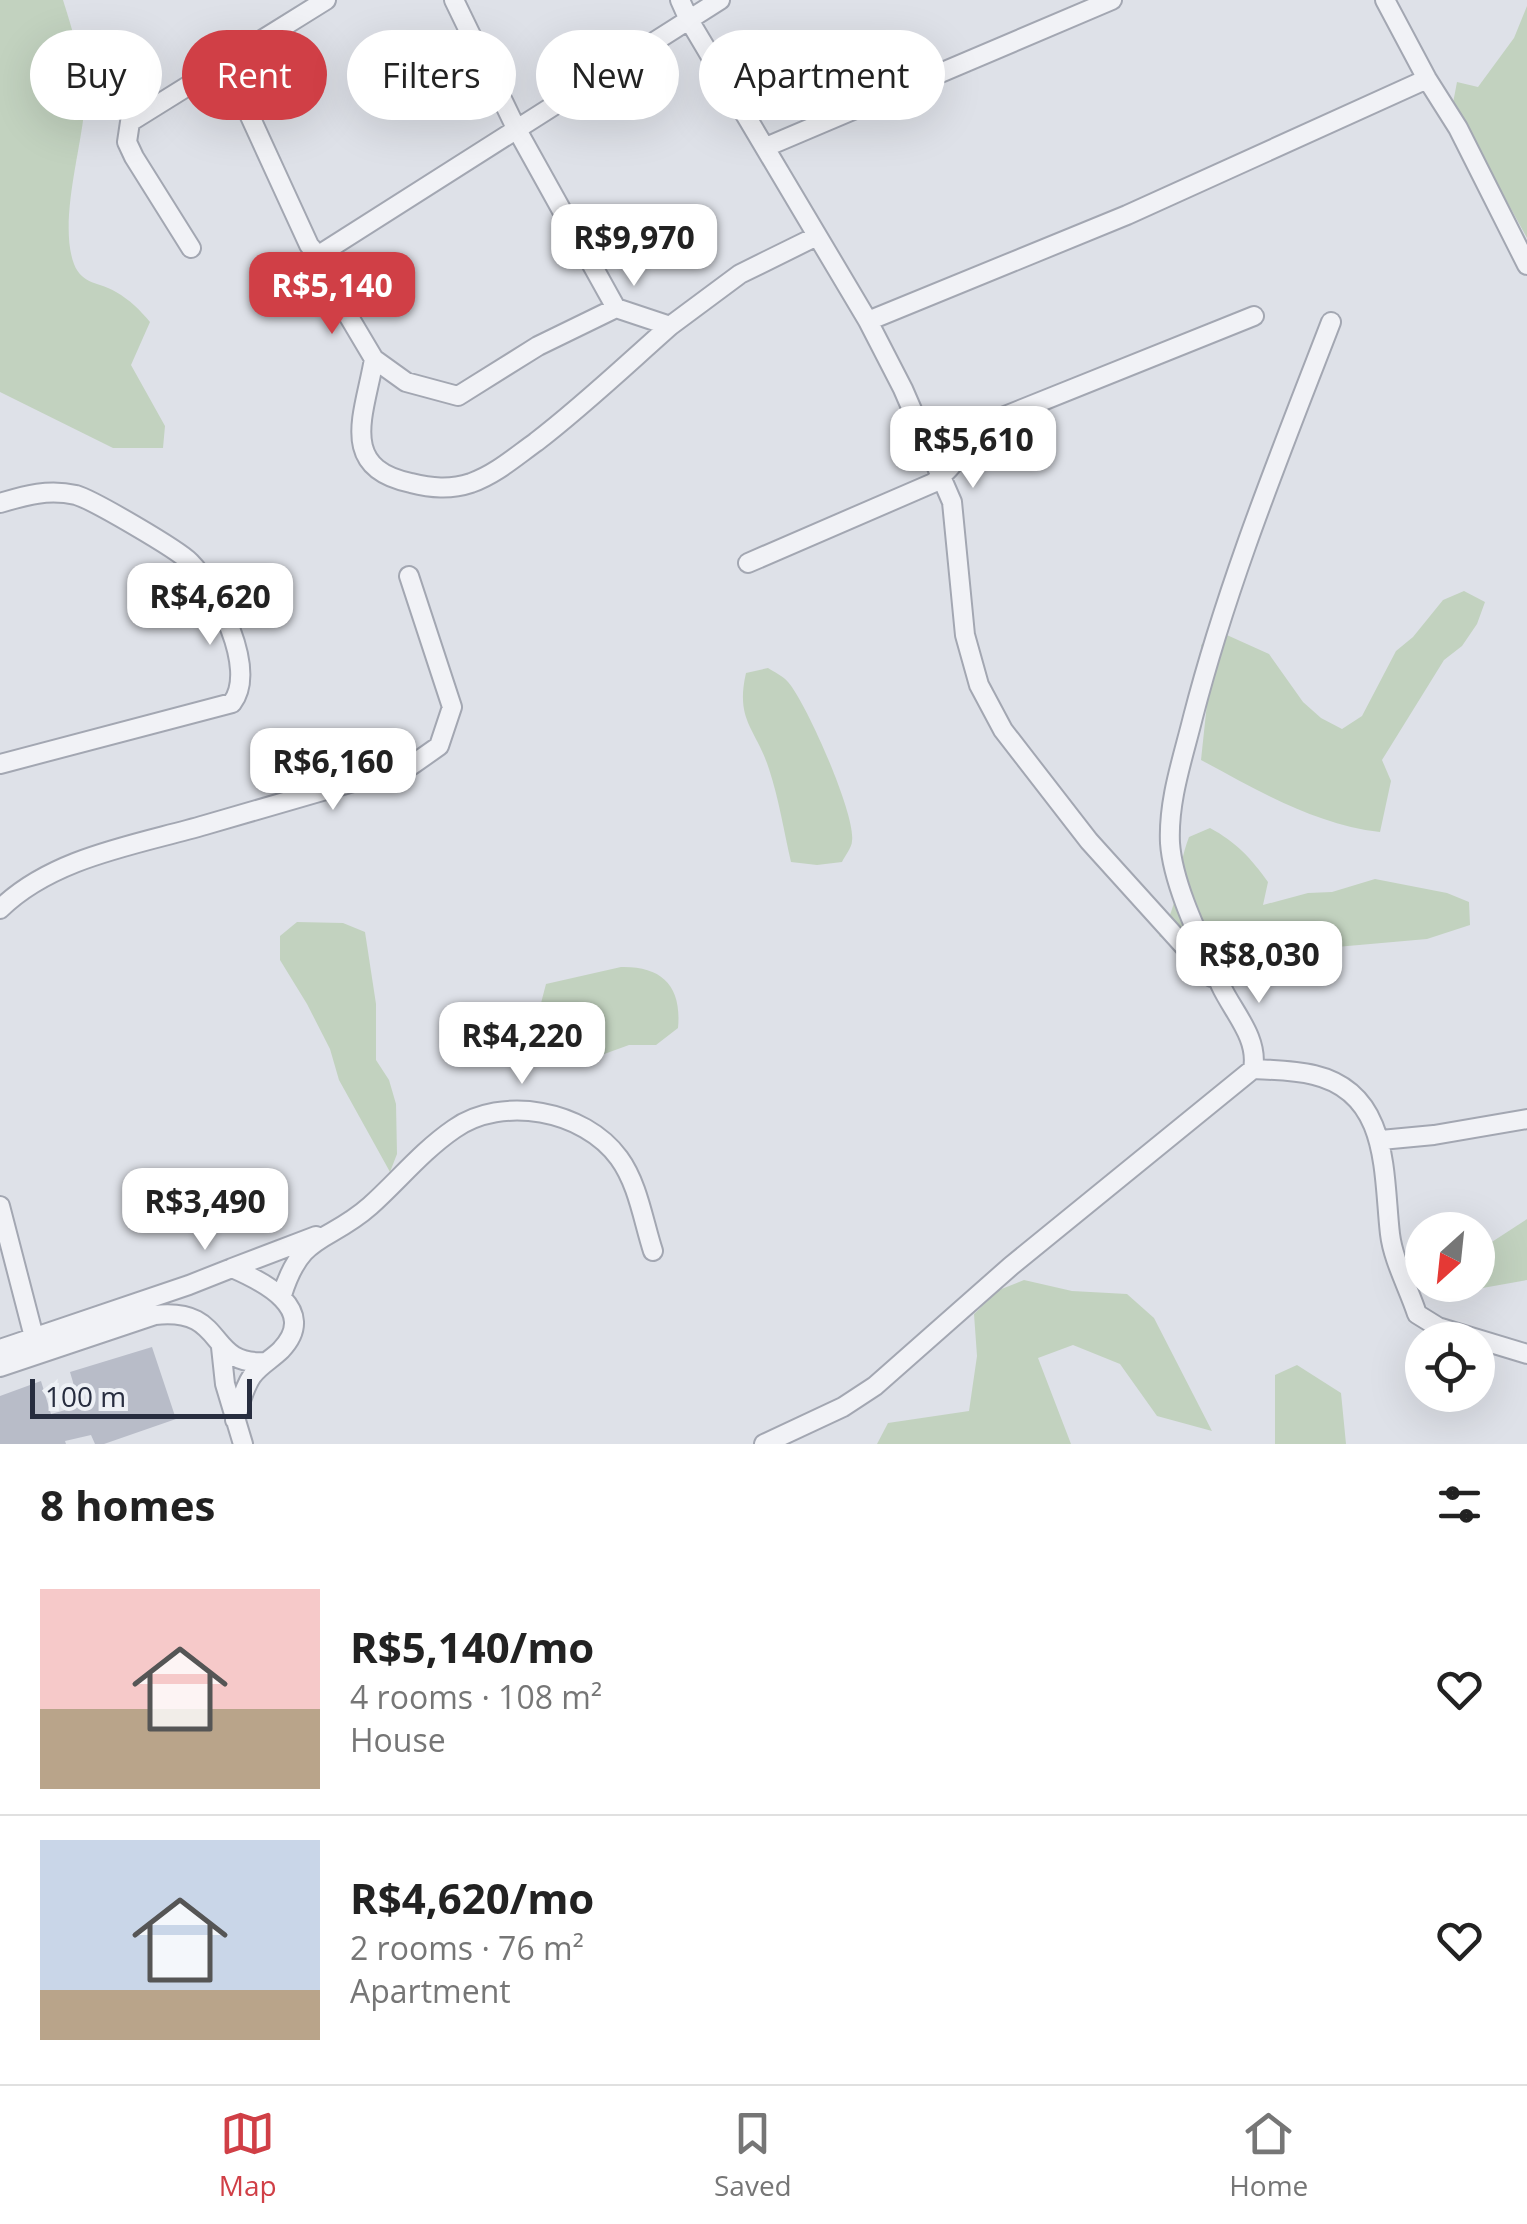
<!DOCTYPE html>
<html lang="en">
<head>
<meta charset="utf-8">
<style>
	body { margin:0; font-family:"Open Sans",sans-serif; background:#f2f2f2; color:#222; height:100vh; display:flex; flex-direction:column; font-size:38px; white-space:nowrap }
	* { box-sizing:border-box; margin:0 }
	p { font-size:32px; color:#767676 }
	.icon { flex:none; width:55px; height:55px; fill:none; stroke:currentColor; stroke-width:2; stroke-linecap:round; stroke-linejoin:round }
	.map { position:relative; height:1444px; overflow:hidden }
	.details { display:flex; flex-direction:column; background:#fff; flex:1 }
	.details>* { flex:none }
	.top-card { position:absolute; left:30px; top:30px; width:1000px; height:90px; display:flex; gap:20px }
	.needle { width:65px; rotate:207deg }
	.tools { position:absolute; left:1405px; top:1212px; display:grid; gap:20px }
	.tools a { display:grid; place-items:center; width:90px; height:90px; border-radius:50%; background:#fff; box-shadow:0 10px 40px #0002; font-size:50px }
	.scale { position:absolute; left:30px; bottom:25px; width:222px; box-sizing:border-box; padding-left:10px; border:5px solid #272d3f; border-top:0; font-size:28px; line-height:35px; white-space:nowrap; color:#272d3f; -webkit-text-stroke:8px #edf0f5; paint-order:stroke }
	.price { position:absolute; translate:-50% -85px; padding:0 22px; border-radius:20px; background:#fff; color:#222; font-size:32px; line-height:65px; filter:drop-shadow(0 2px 5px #0008) }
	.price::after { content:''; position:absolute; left:50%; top:60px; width:30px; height:22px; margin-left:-15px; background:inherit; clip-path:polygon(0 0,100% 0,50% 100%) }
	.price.active { background:#d03f46; color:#fff }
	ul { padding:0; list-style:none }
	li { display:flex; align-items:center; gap:30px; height:250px; padding:0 40px }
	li+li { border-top:2px solid #e0e0e0 }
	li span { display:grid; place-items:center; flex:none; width:280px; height:200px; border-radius:0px; color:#555 }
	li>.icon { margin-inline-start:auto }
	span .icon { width:120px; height:120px; fill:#fffc; stroke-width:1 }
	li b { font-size:42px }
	h2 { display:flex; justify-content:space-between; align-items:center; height:120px; padding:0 40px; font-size:42px }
	.chip { padding:0 35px; border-radius:45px; background:#fff; box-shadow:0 10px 40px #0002; font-size:35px; line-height:90px }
	.chip.active { background:#d03f46; color:#fff }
	.menu { display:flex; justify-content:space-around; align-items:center; height:140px; border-top:2px solid #e0e0e0; background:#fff; font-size:28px; color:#767676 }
	.menu a { display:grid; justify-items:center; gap:5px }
	.menu .active { color:#d03f46 }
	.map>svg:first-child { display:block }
	.green { fill:#c2d2bf }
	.building { fill:#b8bcc8 }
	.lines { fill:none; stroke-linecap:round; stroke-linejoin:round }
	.minor-casing { stroke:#a3a7b2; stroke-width:22 }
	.minor { stroke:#f1f2f6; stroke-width:18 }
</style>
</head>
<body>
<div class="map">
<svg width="1527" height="1444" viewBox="0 0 1527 1444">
	<rect width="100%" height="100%" fill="#dee1e8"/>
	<path class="green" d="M0,0h63c11,35 24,76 21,112 -4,42 -25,112 -10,152 8,21 26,18 42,28 14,8 24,18 34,30l-19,43 34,61 -2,22h-50l-113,-56z
		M1527,6v232l-74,-135 4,-21 21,5 36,-49z
		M1464,591l21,11 -8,22 -15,22 -18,14 -62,100 9,21 -11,51c-66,-8 -121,-41 -179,-72l7,-66 -7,-49 17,-14 51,23 34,48 18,16 21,11 20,-13 34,-65 17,-14 30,-37z
		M768,668c6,4 15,8 20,14 18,20 68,133 64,159 0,6 -7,15 -10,21l-25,3 -26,-3c-7,-30 -12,-63 -22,-93 -13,-41 -34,-48 -23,-96z
		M1210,828c26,14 41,30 58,54l-5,23 45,-12 24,-1 43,-13 72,14 22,9 1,23 -43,14 -102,9 -69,13 -47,2 -50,-27c23,-34 16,-63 30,-99z
		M297,922l46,1 22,9 11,72v56l13,20 7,24 1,50 -7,18 -51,-92 -9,-31 -23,-45 -27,-44v-24z
		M621,967c41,-1 61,19 57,61l-22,17h-27l-33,12 -56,-50 6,-23z
		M1527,1219v61l-50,9 -3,-4h4v-34z
		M1024,1280l48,11 55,3 27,24 58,113 -55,-15 -37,-52 -47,-19 -35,13 33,86h-194l11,-21 81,-12 8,-55 -3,-42 25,-24z
		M1297,1365l44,28 5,51h-71v-69z"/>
	<path class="building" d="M152,1347l24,72 -72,25h-9l-4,-9 -26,6 1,3h-66v-48l41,-15 10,33 29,-8 -10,-34z"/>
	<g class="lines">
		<defs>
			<path id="minor" d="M454,0l62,128 100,180 54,18 70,-52 77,-38
				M680,0l9,20 179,301 35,68 49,113 13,133 14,50 24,45 86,111 123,136
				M1385,0l42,79 31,49 69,137
				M226,64l83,181 10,12
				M766,147l346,-147
				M191,248l-57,-91 -7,-15 3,-20 196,-122
				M616,308l-78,38 -80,50 -52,-14 -32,-23 -57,-96 8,-12 395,-251
				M868,321l259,-106 300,-136
				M374,359c-9,54 -37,109 37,124 20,5 39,7 60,0 25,-9 44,-26 65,-41 47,-36 90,-77 134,-116
				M0,503c27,-8 48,-14 76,-8 17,5 101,54 114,67 26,26 68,107 42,141l-232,61
				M748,563l185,-80c23,-16 34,-44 57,-61l264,-106
				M0,909c53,-52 136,-64 205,-84 69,-20 138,-40 207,-60l27,-19 13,-39 -43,-131
				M1253,1069c20,1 41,1 61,6 76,18 69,98 76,159 3,26 19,55 27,80l21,13 89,27
				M1381,1140l53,-5 93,-16
				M0,1206l34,131
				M232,1268l84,-32
				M282,1295c20,-64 45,-51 88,-89 28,-25 52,-55 84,-77 48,-34 130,-19 165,29 19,26 24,62 34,93
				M221,1347l4,37 18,60
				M0,1349l189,-64 43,-17c30,13 88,41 49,82 -9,9 -21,15 -29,26 -9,13 -12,29 -17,44
				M0,1367l155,-52c73,-8 50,51 110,47
				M764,1444l79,-37 32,-21 136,-120 242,-197c6,-31 -20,-57 -32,-83 -18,-41 -48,-99 -51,-143 -2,-43 13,-85 23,-126 35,-136 88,-265 138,-395"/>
		</defs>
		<use href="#minor" class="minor-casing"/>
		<use href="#minor" class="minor"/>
	</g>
</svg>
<div class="tools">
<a><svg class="needle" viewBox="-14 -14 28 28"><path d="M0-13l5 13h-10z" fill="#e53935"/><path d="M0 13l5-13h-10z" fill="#767676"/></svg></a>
<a><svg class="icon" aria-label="locate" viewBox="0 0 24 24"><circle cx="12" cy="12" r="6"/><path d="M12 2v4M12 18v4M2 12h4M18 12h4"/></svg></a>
</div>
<div class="scale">100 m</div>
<b class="price" style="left:634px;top:289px">R$9,970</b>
<b class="price active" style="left:332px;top:337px">R$5,140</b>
<b class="price" style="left:973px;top:491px">R$5,610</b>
<b class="price" style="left:210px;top:648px">R$4,620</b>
<b class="price" style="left:333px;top:813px">R$6,160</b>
<b class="price" style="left:1259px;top:1006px">R$8,030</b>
<b class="price" style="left:522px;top:1087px">R$4,220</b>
<b class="price" style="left:205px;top:1253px">R$3,490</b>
<div class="top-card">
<a class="chip">Buy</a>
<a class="chip active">Rent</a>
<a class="chip">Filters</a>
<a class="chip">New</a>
<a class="chip">Apartment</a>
</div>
</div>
<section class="details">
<h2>8 homes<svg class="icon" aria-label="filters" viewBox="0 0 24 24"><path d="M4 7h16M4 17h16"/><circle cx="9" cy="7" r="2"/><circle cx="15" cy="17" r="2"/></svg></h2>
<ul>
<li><span style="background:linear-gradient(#f6c9c9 60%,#b9a48a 0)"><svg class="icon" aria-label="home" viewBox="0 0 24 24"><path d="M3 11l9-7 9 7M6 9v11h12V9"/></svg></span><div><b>R$5,140/mo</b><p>4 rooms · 108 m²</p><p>House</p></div><svg class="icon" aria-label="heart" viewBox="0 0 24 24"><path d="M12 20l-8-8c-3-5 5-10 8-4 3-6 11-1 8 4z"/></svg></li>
<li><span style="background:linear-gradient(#c9d6e8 75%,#b9a48a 0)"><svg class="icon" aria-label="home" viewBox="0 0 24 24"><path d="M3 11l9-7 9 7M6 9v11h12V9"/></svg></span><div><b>R$4,620/mo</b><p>2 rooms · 76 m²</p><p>Apartment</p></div><svg class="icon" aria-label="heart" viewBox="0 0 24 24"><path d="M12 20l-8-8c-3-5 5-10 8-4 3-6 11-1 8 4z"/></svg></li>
</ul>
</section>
<nav class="menu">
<a class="active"><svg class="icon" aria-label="map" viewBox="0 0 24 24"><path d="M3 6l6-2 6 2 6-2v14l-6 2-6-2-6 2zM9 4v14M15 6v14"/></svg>Map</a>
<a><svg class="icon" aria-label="saved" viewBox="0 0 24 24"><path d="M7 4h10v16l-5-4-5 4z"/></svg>Saved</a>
<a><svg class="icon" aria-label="home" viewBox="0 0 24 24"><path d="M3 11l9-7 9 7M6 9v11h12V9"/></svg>Home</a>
</nav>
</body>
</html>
